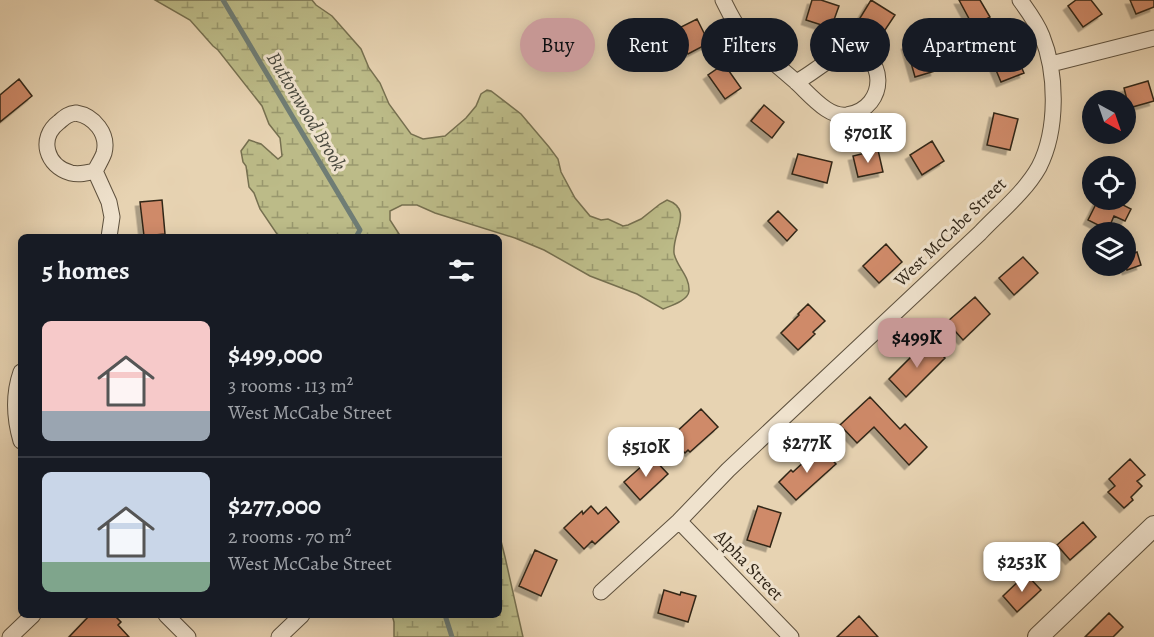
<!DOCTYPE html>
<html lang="en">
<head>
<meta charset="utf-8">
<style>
	body { margin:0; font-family:Alegreya,serif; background:#242831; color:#f1f3f6; height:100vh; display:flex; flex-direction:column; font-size:22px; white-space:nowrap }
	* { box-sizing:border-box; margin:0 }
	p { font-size:20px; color:#9ea1a6 }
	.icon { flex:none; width:33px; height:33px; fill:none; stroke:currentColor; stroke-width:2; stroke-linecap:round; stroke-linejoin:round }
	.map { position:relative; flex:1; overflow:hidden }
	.drawer { position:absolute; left:18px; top:234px; width:484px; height:384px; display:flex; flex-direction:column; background:#171b24; border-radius:9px; box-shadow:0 3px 15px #0003 }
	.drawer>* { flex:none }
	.banner { position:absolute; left:520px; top:18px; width:543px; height:54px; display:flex; gap:12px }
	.needle { width:39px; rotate:140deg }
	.tools { position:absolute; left:1082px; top:90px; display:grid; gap:12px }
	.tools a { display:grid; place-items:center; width:54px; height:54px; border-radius:50%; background:#171b24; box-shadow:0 3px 15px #0003; font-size:30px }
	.price { position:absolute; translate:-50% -51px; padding:0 14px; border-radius:12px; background:#fff; color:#222; font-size:20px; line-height:39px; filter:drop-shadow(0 2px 3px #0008) }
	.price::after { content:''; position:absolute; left:50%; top:36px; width:18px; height:14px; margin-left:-9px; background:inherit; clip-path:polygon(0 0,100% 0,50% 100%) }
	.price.selected { background:#c59692; color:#111 }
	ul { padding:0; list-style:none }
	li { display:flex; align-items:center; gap:18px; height:150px; padding:0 24px }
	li+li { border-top:2px solid #363941 }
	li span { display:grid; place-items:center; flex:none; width:168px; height:120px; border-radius:9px; color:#555 }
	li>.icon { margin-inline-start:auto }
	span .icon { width:72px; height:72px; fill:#fffc; stroke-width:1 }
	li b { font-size:26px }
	h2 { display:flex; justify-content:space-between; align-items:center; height:72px; padding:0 24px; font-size:26px }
	.pill { padding:0 21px; border-radius:27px; background:#171b24; box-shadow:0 3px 15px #0003; font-size:21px; line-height:54px }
	.pill.selected { background:#c59692; color:#111 }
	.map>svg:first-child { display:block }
	.wetland { fill:url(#wetland-marsh); stroke:#767050; stroke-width:1.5 }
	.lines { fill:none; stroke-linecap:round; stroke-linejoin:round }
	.stream { stroke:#6f7d75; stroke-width:5 }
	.building { fill:#cf8a69; stroke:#312618; stroke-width:1.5; filter:url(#shadow) }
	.minor-casing { stroke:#5e513e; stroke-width:17 }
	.tertiary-casing { stroke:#5e513e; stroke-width:22 }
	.minor { stroke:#efe2cd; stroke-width:15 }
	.tertiary { stroke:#efe2cd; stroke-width:20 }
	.labels { text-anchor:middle; stroke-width:6; stroke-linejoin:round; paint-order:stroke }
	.street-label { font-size:18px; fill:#312618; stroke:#efe2cd }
	.water-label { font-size:20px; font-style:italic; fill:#4b4a3f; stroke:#efe2cd }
</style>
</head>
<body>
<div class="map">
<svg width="1154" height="637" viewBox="0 0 1154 637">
	<defs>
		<pattern id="wetland-marsh" width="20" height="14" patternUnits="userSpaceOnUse" patternTransform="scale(1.5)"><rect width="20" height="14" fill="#bcbb88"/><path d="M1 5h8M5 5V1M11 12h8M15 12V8" fill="none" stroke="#99986e"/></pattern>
		<filter id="shadow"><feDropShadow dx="-4.5" dy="4.5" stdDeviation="0" flood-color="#0004"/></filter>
	</defs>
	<rect width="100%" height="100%" fill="#e7d3b2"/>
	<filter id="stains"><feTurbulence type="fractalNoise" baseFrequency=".00333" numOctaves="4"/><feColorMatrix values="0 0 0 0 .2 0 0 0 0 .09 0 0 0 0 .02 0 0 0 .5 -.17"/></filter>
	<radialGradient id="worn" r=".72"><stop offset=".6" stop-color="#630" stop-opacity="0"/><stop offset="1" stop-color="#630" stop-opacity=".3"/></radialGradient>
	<path class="wetland" d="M155,0h157l4,5 16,11 29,33 8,19 11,15 9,21 22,30 12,5 22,-3 21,-18 10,-12 5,-12 6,-4 4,1 30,23 28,33 9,12 3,13 14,26 15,18 11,4 7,-1 15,7 5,-1 13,-6 19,-15 7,-4c27,9 5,33 7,53 2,13 16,23 15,38 -1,10 -19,15 -26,18l-26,-15 -47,-18 -46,-26 -29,-12 -80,-25 -18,-8h-15l-12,6v9l11,17h-122l-19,-28 -6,-16 -5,-6 -3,-21 -3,-4 -2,-11 8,-11 12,4 17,15 4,-3 -2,-18 -11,-14 -7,-18 -44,-56 -5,-4 -23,-26z
		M500,537l5,20 18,80h-129v-15l-2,-7h108z"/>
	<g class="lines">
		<path class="stream" d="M223,0l137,230 -4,7
			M445,615l7,22"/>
	</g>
	<path class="building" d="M812,0h9l18,6 -8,22 -25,-8z
		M871,0l24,15 -12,18 -23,-15z
		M959,0h21l10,17 -17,9z
		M1076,0h15l11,14 -19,13 -15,-21z
		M1130,0h24v7l-18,7z
		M697,19l12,24 -21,11 -13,-24z
		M927,40l8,31 -20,6 -9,-32z
		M1010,41l14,32 -23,9 -13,-31z
		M724,64l17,24 -16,11 -17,-24z
		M19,79l13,17 -32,26v-27z
		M1148,81l6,20 -25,7 -5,-20z
		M764,105l20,17 -12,16 -21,-17z
		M994,113l24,6 -8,31 -23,-5z
		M932,141l12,20 -22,14 -12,-20z
		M878,150l5,22 -25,5 -5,-21z
		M798,154l34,8 -5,21 -35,-9z
		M162,200l3,34 -21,2 -4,-34z
		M1098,200h25l-2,4 10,5 -6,12 -11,-5 -6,14 -20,-10z
		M778,211l19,19 -10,11 -19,-20z
		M886,244l16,18 -23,21 -16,-17z
		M1137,252l4,13 -14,5 -2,-7v-7z
		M1023,257l15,16 -24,22 -15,-17z
		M975,297l15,17 -27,26 -16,-18z
		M808,304l17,17 -12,11 2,2 -17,16 -17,-17 18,-18 -1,-1z
		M927,341l18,17 -39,39 -17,-18z
		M870,397l30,32 5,-5 22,23 -18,18 -35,-38 -17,16 -17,-18z
		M701,409l17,18 -28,25 -2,-2 -3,3 -15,-15z
		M820,447l16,17 -40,36 -17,-18 12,-12 2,2z
		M652,457l16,17 -28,26 -16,-18z
		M1130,459l15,16 -8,6 5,5 -11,11 2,3 -9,8 -16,-16 7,-6 -6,-7z
		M591,506l7,8 8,-7 13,15 -24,22 -3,-3 -8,8 -20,-21 18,-17 1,3z
		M758,506l23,7 -11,34 -23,-7z
		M1083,522l13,15 -26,23 -13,-15z
		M535,550l22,10 -16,36 -22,-10z
		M1026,574l15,16 -24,22 -14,-16z
		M664,590l16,5 1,-3 15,4 -8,26 -30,-9z
		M1109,613l14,14 -10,10h-28z
		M90,615h24l7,7 -3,3 11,12h-60z
		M859,616l19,21h-41z"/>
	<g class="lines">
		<defs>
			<path id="minor" d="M723,0c5,10 11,23 18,31 16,19 36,34 54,50 10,9 19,20 31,28 6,4 13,7 21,6 43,-7 39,-66 1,-62 -19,3 -35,21 -52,29
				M1051,64l103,-26
				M76,113c18,3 33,21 28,40 -2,6 -6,12 -9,18 -8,2 -16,4 -24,2 -25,-7 -33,-35 -12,-51 6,-5 9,-8 17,-9z
				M95,171l14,31 3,15 -3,20
				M21,372c-8,23 -7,45 0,69
				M679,521l112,116
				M601,592l78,-71 49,-51 252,-237c20,-21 45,-41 59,-66 19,-37 18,-94 3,-131 -5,-13 -14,-25 -22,-36
				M166,615l22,22
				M10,637l23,-22
				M279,637l23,-22"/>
			<path id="tertiary" d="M1038,637l116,-111"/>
		</defs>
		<use href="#minor" class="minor-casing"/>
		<use href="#tertiary" class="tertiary-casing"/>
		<use href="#minor" class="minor"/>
		<use href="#tertiary" class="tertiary"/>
	</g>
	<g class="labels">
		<g class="street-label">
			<text transform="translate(950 232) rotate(-44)" y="6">West McCabe Street</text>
			<text transform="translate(749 565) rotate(46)" y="6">Alpha Street</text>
		</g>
		<g class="water-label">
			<text transform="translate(307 111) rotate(59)" y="7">Buttonwood Brook</text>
		</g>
	</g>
	<rect width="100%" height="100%" filter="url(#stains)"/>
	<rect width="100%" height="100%" fill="url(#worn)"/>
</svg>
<div class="tools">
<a><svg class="needle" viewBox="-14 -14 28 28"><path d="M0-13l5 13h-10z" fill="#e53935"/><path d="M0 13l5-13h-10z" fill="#9ea1a6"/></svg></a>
<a><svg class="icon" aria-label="locate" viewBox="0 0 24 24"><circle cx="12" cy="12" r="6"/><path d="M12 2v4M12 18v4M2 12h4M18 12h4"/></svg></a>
<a><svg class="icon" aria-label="layers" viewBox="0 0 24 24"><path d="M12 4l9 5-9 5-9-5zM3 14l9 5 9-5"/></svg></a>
</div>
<b class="price" style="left:868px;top:164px">$701K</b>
<b class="price selected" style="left:917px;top:369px">$499K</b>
<b class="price" style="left:807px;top:474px">$277K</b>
<b class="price" style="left:646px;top:478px">$510K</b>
<b class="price" style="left:1022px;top:593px">$253K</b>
<div class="banner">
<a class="pill selected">Buy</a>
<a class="pill">Rent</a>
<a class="pill">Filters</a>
<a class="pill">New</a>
<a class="pill">Apartment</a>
</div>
<section class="drawer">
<h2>5 homes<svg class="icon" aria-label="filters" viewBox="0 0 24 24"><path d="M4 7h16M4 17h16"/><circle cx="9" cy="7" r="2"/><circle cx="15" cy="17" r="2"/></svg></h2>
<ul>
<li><span style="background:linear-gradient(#f6c9c9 75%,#9aa5b1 0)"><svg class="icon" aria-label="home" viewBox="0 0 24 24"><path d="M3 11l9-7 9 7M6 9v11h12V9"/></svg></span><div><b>$499,000</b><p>3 rooms · 113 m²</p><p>West McCabe Street</p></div></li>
<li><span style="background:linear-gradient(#c9d6e8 75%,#7fa58c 0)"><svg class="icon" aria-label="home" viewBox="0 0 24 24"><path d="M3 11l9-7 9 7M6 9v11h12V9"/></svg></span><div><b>$277,000</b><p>2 rooms · 70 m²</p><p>West McCabe Street</p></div></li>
</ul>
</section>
</div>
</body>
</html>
